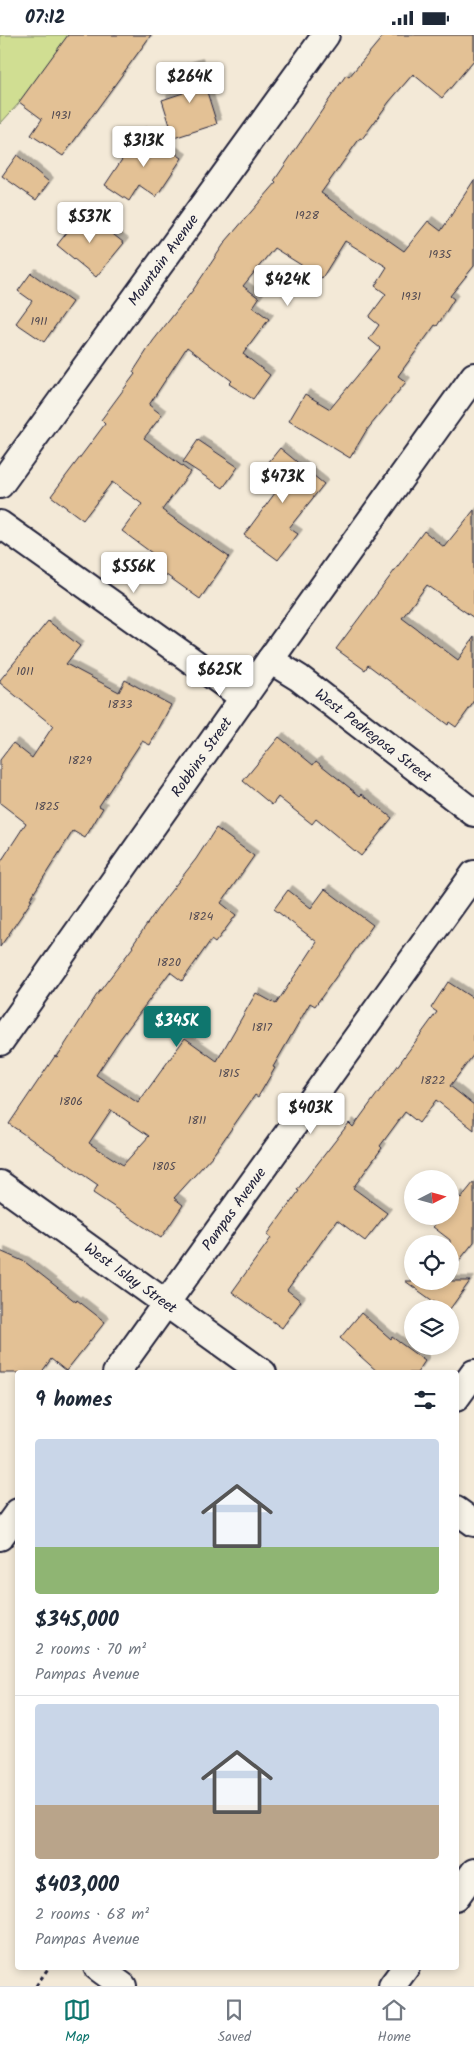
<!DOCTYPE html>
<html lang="en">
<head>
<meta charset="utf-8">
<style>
	body { margin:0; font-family:Kalam,sans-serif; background:#f6f6f7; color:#1f2937; height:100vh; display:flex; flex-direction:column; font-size:19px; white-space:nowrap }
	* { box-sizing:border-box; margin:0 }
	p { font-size:16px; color:#747a83 }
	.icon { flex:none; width:28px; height:28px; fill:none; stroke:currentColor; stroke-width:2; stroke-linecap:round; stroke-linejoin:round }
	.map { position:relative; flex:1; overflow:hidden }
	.drawer { position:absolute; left:15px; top:1335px; width:444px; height:600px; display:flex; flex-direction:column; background:#fff; border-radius:5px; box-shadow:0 2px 8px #0003 }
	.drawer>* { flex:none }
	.needle { width:32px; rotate:84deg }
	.fabs { position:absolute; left:404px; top:1135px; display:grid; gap:10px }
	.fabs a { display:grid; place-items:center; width:55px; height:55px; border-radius:50%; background:#fff; box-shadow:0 2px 8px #0003; font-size:25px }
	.price { position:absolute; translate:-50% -42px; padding:0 11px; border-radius:5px; background:#fff; color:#222; font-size:16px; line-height:32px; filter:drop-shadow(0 1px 2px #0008) }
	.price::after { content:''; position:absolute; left:50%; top:30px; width:15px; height:11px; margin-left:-8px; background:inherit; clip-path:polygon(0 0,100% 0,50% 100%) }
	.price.selected { background:#0f766e; color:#fff }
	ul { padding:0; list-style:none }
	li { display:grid; align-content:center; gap:10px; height:265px; padding:0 20px }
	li+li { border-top:1px solid #e0e1e3 }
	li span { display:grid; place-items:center; height:155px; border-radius:5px; color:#555 }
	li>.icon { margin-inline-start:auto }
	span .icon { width:90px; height:90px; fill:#fffc; stroke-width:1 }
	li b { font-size:21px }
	h2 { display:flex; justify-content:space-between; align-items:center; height:60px; padding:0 20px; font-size:21px }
	.status { display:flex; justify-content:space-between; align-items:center; height:35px; padding:0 25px; background:#fff; direction:ltr }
	.status svg { height:14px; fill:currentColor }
	.menu { display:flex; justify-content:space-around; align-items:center; height:70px; border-top:1px solid #e0e1e3; background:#fff; font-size:14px; color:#747a83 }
	.menu a { display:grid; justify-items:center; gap:2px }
	.menu .selected { color:#0f766e }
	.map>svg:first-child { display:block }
	.green { fill:#d0de92; stroke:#798066 }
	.building { fill:#e3c195; stroke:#22223b; fill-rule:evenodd; filter:url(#shadow) }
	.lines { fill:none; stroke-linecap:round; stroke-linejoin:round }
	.minor-casing { stroke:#22223b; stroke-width:30 }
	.path { stroke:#22223b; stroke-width:3; stroke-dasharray:4 4; stroke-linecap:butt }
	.minor { stroke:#f7f3e8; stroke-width:26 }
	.labels { text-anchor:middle; stroke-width:4; stroke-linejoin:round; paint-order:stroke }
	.number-label { font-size:12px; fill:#524a52 }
	.street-label { font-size:15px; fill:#22223b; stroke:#f7f3e8 }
</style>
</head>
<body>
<div class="status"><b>07:12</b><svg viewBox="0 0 49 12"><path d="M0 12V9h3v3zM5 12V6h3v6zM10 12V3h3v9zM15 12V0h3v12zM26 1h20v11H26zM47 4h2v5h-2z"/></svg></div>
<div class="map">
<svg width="474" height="1951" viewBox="0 0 474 1951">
	<defs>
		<filter id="shadow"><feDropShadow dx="4.5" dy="-4.5" stdDeviation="0" flood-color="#0004"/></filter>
	</defs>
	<rect width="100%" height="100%" fill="#f3e9d7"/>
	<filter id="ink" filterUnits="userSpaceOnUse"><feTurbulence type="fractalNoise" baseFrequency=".02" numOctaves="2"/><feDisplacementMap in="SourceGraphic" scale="10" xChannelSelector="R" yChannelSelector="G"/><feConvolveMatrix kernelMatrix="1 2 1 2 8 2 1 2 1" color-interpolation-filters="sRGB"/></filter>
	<g filter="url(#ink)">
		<path class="green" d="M0,0h81l-81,89z"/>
		<path class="building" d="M68,0h83l-88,121 -32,-21 11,-16 -23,-17z
			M384,0h90v25l-32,38 -29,-24 -24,28 -27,37 -2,-1 -39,55 83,58 24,-30 13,10 33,-51v86l-24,30 4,3 -17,27 -2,-1 -37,51 8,6 -40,49 -16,27 -61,-37 16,-27 25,15 50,-61 -11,-9 10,-14 -10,-8 17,-23 -11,-8 12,-19 -42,-26 -23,37 -48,-30 -31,38 16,12 -6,9 16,12 -26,35 27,21 -17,24 -24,-15 3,-3 -45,-34 -38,58 13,10 -18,23 46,34 -28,38 67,47 -29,42 -45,-32 5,-8 -38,-28 20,-27 -30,-22 -29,38 -32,-24 54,-72 -4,-4 34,-46 -2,-2 20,-31 40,-51 33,-49 50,-58 -2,-2 72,-106 3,2z
			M198,28l19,61 -43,14 -12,-38 21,-7 -7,-23z
			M141,96l41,27 -26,39 -17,-12 -10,16 -24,-16z
			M17,120l32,27 -13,18 -34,-24z
			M84,176l40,32 -28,34 -39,-32z
			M31,238l41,29 -28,40 -28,-19 16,-22 -14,-10z
			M198,405l40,27 -15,21 -40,-26z
			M280,413l44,36 -35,44 9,6 -20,26 -34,-25 34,-46 -19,-15z
			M474,475v108l-47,-33 -25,33 56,42 16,-23v65l-18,25 -7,-5 -1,3 -80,-60 -3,5 -29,-21 88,-118 20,16z
			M48,586l32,25 -14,18 53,28 6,-12 46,25 -21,40 -8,-4 -43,65 4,2 -18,30 -12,-7 -43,68 2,1 -32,47v-84l26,-40 -26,-20v-43l13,-17 19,15 21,-32 -53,-43v-3z
			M279,702l34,28 3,-4 44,35 2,-2 30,24 -31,38 -45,-37 -4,5 -34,-27 -6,8 -29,-24z
			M216,793l38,28 -33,47 15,12 -21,28 -4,-3 -29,41 -12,-9 -50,67 -24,36 42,28 47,-65 32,23 39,-68 20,11 41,-62 -43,-33 14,-19 23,18 14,-19 48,36 -58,81 -5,-3 -37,64 2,1 -17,29 -3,-2 -42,60 -39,43 9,7 -22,33 -68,-45 5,-8 -89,-61 46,-68 2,1 39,-61 37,-49 -1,-1 28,-41 36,-46zM111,1075l38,26 -26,29 -34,-22z
			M448,947l26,17v55l-24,32 24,19v25l-38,-30 -17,23 -14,-11 -25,34 2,2 -29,40 34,25 -22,28 -28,-21 -50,70 14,11 -19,27 -50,-36 39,-54 -4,-3 32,-44 -2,-1 52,-67 4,4 84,-115 -6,-4z
			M474,1147v60l-24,30v-32l-17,-13 9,-11h8v-10l8,-11 3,3z
			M0,1216l25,11 51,40 1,-2 28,22 -39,49 -15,-12 -10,14h-41z
			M405,1246h65l-20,28h-6z
			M361,1278l30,26 1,-2 33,24 -8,12h-38l-39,-35z"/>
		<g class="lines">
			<defs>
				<g id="minor">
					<path id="s1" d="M0,450l326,-450"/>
					<path d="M0,489l244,174"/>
					<path id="s2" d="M270,625l29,18 175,135"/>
					<path id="s3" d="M0,1007l270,-382 204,-284"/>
					<path id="s4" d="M0,1149l263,189"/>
					<path id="s5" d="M116,1338l358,-499"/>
					<path d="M456,1363l18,-25"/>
					<path d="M456,1475l18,13"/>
					<path d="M0,1502l18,-25"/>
					<path d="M456,1862l18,-25"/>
					<path d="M97,1932l26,19"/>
					<path d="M392,1951l14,-19"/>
				</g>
			</defs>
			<use href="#minor" class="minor-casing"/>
			<path class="path" d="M36,1951l13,-19"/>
			<use href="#minor" class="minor"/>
		</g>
	</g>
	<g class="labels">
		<g class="number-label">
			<text x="61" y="84">1931</text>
			<text x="307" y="184">1928</text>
			<text x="440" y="223">1935</text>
			<text x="411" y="265">1931</text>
			<text x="39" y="290">1911</text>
			<text x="25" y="640">1011</text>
			<text x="120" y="673">1833</text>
			<text x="80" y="729">1829</text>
			<text x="47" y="775">1825</text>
			<text x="201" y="885">1824</text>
			<text x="169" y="931">1820</text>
			<text x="262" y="996">1817</text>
			<text x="229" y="1042">1815</text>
			<text x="433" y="1049">1822</text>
			<text x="71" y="1070">1806</text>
			<text x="197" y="1089">1811</text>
			<text x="164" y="1135">1805</text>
		</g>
		<g class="street-label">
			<text dy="5" stroke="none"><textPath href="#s1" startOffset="278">Mountain Avenue</textPath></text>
			<text dy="5" stroke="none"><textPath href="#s2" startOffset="128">West Pedregosa Street</textPath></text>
			<text dy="5" stroke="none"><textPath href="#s3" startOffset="349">Robbins Street</textPath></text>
			<text dy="5" stroke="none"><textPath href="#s5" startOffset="202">Pampas Avenue</textPath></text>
			<text dy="5" stroke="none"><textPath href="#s4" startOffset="161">West Islay Street</textPath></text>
		</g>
	</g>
</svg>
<div class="fabs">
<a><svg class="needle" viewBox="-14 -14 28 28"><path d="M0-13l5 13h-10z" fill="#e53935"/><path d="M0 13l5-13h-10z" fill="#747a83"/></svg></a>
<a><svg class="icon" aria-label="locate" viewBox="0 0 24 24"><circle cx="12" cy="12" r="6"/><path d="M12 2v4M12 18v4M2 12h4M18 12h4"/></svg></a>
<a><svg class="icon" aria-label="layers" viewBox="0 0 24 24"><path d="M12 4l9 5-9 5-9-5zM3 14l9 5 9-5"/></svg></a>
</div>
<b class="price" style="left:190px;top:69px">$264K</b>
<b class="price" style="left:144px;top:133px">$313K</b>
<b class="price" style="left:90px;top:209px">$537K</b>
<b class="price" style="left:288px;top:272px">$424K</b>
<b class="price" style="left:283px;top:469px">$473K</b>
<b class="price" style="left:134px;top:559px">$556K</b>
<b class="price" style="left:220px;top:662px">$625K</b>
<b class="price selected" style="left:177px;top:1013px">$345K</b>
<b class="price" style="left:311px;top:1100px">$403K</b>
<section class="drawer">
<h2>9 homes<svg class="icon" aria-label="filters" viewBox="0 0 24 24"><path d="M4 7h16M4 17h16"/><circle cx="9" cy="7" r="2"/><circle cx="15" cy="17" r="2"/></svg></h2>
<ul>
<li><span style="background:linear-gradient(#c9d6e8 70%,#8fb573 0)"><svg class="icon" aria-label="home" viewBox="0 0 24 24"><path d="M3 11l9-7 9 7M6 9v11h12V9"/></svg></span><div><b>$345,000</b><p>2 rooms · 70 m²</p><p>Pampas Avenue</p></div></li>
<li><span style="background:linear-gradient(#c9d6e8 65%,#b9a48a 0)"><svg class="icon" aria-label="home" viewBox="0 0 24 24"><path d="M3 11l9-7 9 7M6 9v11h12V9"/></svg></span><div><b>$403,000</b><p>2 rooms · 68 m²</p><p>Pampas Avenue</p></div></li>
</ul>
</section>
</div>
<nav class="menu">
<a class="selected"><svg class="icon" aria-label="map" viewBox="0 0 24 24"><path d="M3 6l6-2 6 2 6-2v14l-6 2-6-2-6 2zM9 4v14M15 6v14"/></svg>Map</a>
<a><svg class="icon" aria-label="saved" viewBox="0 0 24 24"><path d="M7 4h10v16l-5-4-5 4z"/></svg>Saved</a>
<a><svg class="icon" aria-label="home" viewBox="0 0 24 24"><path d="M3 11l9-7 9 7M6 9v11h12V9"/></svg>Home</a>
</nav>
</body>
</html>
